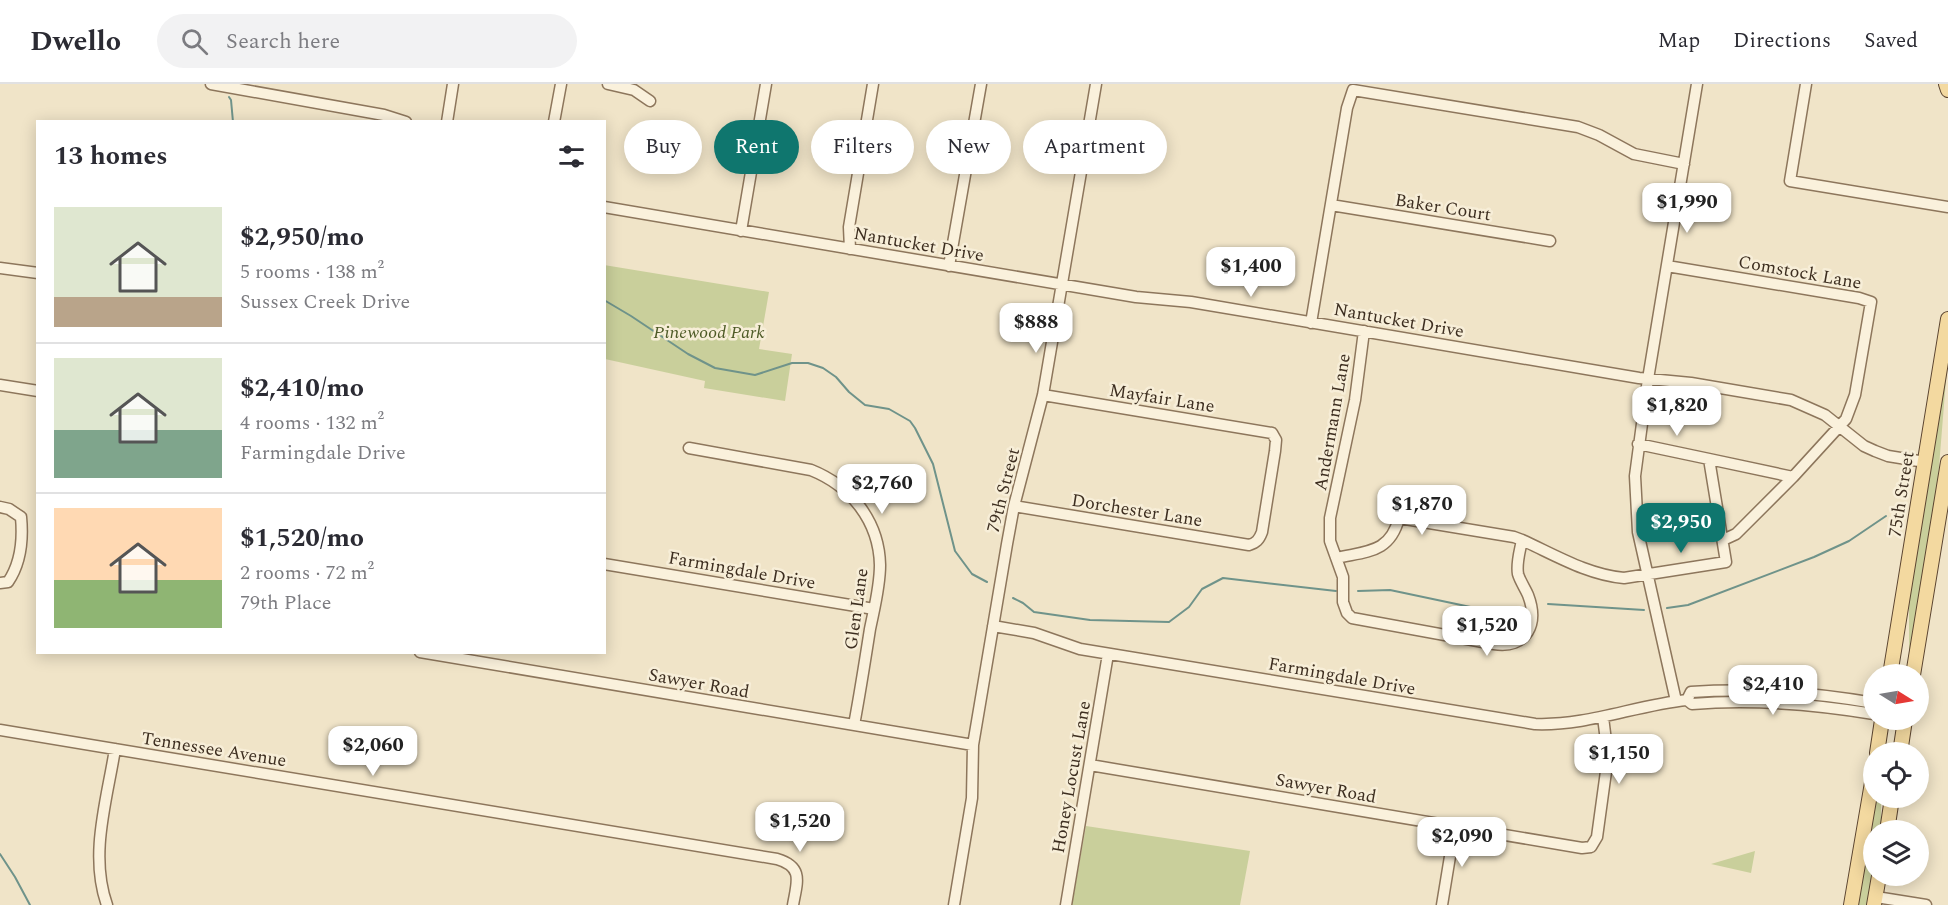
<!DOCTYPE html>
<html lang="en">
<head>
<meta charset="utf-8">
<style>
	body { margin:0; font-family:Spectral,serif; background:#f2f2f3; color:#2b2b33; height:100vh; display:flex; flex-direction:column; font-size:22px; white-space:nowrap }
	* { box-sizing:border-box; margin:0 }
	p { font-size:20px; color:#7c7c81 }
	.icon { flex:none; width:33px; height:33px; fill:none; stroke:currentColor; stroke-width:2; stroke-linecap:round; stroke-linejoin:round }
	.map { position:relative; flex:1; overflow:hidden }
	.panel { position:absolute; left:36px; top:36px; width:570px; height:534px; display:flex; flex-direction:column; background:#fff; border-radius:0px; box-shadow:0 3px 15px #0003 }
	.panel>* { flex:none }
	.banner { position:absolute; left:624px; top:36px; width:570px; height:54px; display:flex; gap:12px }
	.needle { width:39px; rotate:101deg }
	.tools { position:absolute; left:1863px; top:580px; display:grid; gap:12px }
	.tools a { display:grid; place-items:center; width:66px; height:66px; border-radius:50%; background:#fff; box-shadow:0 3px 15px #0003; font-size:30px }
	.price { position:absolute; translate:-50% -51px; padding:0 14px; border-radius:12px; background:#fff; color:#222; font-size:20px; line-height:39px; filter:drop-shadow(0 2px 3px #0008) }
	.price::after { content:''; position:absolute; left:50%; top:36px; width:18px; height:14px; margin-left:-9px; background:inherit; clip-path:polygon(0 0,100% 0,50% 100%) }
	.price.active { background:#0f766e; color:#fff }
	ul { padding:0; list-style:none }
	li { display:flex; align-items:center; gap:18px; height:150px; padding:0 18px }
	li+li { border-top:2px solid #e1e1e2 }
	li span { display:grid; place-items:center; flex:none; width:168px; height:120px; border-radius:0px; color:#555 }
	li>.icon { margin-inline-start:auto }
	span .icon { width:72px; height:72px; fill:#fffc; stroke-width:1 }
	li b { font-size:26px }
	h2 { display:flex; justify-content:space-between; align-items:center; height:72px; padding:0 18px; font-size:26px }
	.tag { padding:0 21px; border-radius:27px; background:#fff; box-shadow:0 3px 15px #0003; font-size:21px; line-height:54px }
	.tag.active { background:#0f766e; color:#fff }
	header { display:flex; align-items:center; gap:36px; box-sizing:border-box; height:84px; padding:0 30px; background:#fff; border-bottom:2px solid #e1e1e2 }
	header strong { font-size:28px }
	nav { display:flex; gap:33px; margin-inline-start:auto; font-size:21px }
	.search { width:420px; height:54px; background:#f2f2f3; display:flex; align-items:center; gap:15px; box-sizing:border-box; padding:0 21px; border-radius:33px; color:#7c7c81; font-size:22px }
	.map>svg:first-child { display:block }
	.green { fill:#c9cf9b }
	.lines { fill:none; stroke-linecap:round; stroke-linejoin:round }
	.stream { stroke:#6f938a; stroke-width:2 }
	.minor-casing { stroke:#8d765c; stroke-width:13 }
	.major-casing { stroke:#5b4430; stroke-width:16 }
	.minor { stroke:#faf1dc; stroke-width:10 }
	.major { stroke:#f3d9a0; stroke-width:14 }
	.labels { text-anchor:middle; stroke-width:5; stroke-linejoin:round; paint-order:stroke }
	.street-label { font-size:18px; fill:#3d2e20; stroke:#f7eed8 }
	.park-label { font-size:18px; font-style:italic; fill:#4d5a26; stroke:#f7eed8 }
</style>
</head>
<body>
<header>
<strong>Dwello</strong>
<div class="search"><svg class="icon" aria-label="search" viewBox="0 0 24 24"><circle cx="10" cy="10" r="6"/><path d="M15 15l6 6"/></svg>Search here</div>
<nav><a>Map</a><a>Directions</a><a>Saved</a></nav>
</header>
<div class="map">
<svg width="1948" height="821" viewBox="0 0 1948 821">
	<rect width="100%" height="100%" fill="#f0e4c8"/>
	<path class="green" d="M604,181l165,27 -10,57 33,5 -7,47 -81,-13 1,-7 -100,-22z
		M1948,271l-12,149 -28,171h-2l3,-19v-72z
		M1874,714h7v33h-7v45l-4,29h-14z
		M1086,742l164,25 -10,54h-168z
		M1755,767l-4,22 -40,-9z"/>
	<g class="lines">
		<path class="stream" d="M229,13l2,3 2,22
			M604,216l27,16 57,38 27,14 40,7 37,-12h16l15,5 13,9 13,15 16,13 24,4 21,12 5,7 18,36 22,87 17,23 15,8
			M1358,507l32,-1 90,19 39,-2
			M1013,514l10,5 11,9 56,8 79,2 20,-15 13,-18 21,-11 113,13
			M1548,520l96,6
			M1667,524l21,-3 126,-48 35,-16 37,-25
			M0,770l15,23 15,28"/>
		<defs>
			<path id="minor" d="M211,0l173,31 22,7
				M608,0l26,6 16,11
				M1806,0l-16,97 158,26
				M447,38l6,-38
				M554,38l7,-38
				M1331,121l219,36
				M604,123l532,90 55,5 448,76 52,5 100,17 34,15 39,31 11,5 13,5 37,6
				M741,147l25,-147
				M850,165l-1,-22 24,-143
				M949,182l32,-182
				M1667,182l192,32 12,4 -16,93 -9,24 -53,58 -57,57 -13,6
				M0,184l38,5
				M1311,239l36,-215 6,-18 225,37 21,8 35,19 50,10
				M1364,247l-9,69 -25,118v23l13,36v25l4,11 5,5 142,26c33,5 45,-20 34,-49 -3,-7 -8,-14 -10,-21 -2,-11 2,-23 4,-34 33,15 66,35 102,38l102,-16 -17,-103 84,18
				M0,301l38,6
				M1638,360l71,15
				M689,364l122,22c40,16 68,51 69,95 0,22 -6,44 -10,64 -5,32 -10,64 -16,96
				M1014,422l235,39c7,-2 10,-5 13,-13l13,-81 1,-11 -4,-7 -229,-38
				M0,423l9,2 12,8c2,21 0,46 -13,65l-8,1
				M1337,474c30,-7 53,-5 62,-40l115,19 8,3
				M604,480l270,45
				M993,542l41,7 46,16 455,75c53,2 101,-19 152,-24l5,4c61,-5 121,0 182,10
				M420,568l553,93
				M1687,616l4,-8c62,-4 121,0 183,11
				M1676,617l-38,-169 -3,-56 13,-97 49,-295
				M0,646l777,129c27,8 20,23 16,46
				M1090,681l492,83 9,-1 6,-10 11,-80 -5,-40
				M1876,813l50,8
				M107,821c-18,-50 0,-105 8,-156
				M954,821l18,-107 1,-53 34,-201 7,-38 29,-111 53,-311
				M1066,821l42,-251
				M1442,821l13,-79"/>
			<path id="major" d="M1946,0l2,6
				M1890,591l58,-356
				M1913,591l35,-213
				M1877,669l5,-33
				M1900,669l5,-33
				M1887,747l5,-33
				M1851,821l23,-134
				M1874,821l5,-29"/>
		</defs>
		<use href="#minor" class="minor-casing"/>
		<use href="#major" class="major-casing"/>
		<use href="#minor" class="minor"/>
		<use href="#major" class="major"/>
	</g>
	<g class="labels">
		<g class="street-label">
			<text transform="translate(1443 123) rotate(9)" y="6">Baker Court</text>
			<text transform="translate(919 160) rotate(10)" y="6">Nantucket Drive</text>
			<text transform="translate(1800 188) rotate(10)" y="6">Comstock Lane</text>
			<text transform="translate(1399 236) rotate(10)" y="6">Nantucket Drive</text>
			<text transform="translate(1162 314) rotate(9)" y="6">Mayfair Lane</text>
			<text transform="translate(1332 338) rotate(-80)" y="6">Andermann Lane</text>
			<text transform="translate(1003 406) rotate(-76)" y="6">79th Street</text>
			<text transform="translate(1901 410) rotate(-81)" y="6">75th Street</text>
			<text transform="translate(1137 426) rotate(9)" y="6">Dorchester Lane</text>
			<text transform="translate(742 486) rotate(10)" y="6">Farmingdale Drive</text>
			<text transform="translate(856 525) rotate(-82)" y="6">Glen Lane</text>
			<text transform="translate(1342 592) rotate(10)" y="6">Farmingdale Drive</text>
			<text transform="translate(699 599) rotate(10)" y="6">Sawyer Road</text>
			<text transform="translate(214 665) rotate(9)" y="6">Tennessee Avenue</text>
			<text transform="translate(1071 693) rotate(-80)" y="6">Honey Locust Lane</text>
			<text transform="translate(1326 704) rotate(10)" y="6">Sawyer Road</text>
		</g>
		<g class="park-label">
			<text x="709" y="254">Pinewood Park</text>
		</g>
	</g>
</svg>
<div class="tools">
<a><svg class="needle" viewBox="-14 -14 28 28"><path d="M0-13l5 13h-10z" fill="#e53935"/><path d="M0 13l5-13h-10z" fill="#7c7c81"/></svg></a>
<a><svg class="icon" aria-label="locate" viewBox="0 0 24 24"><circle cx="12" cy="12" r="6"/><path d="M12 2v4M12 18v4M2 12h4M18 12h4"/></svg></a>
<a><svg class="icon" aria-label="layers" viewBox="0 0 24 24"><path d="M12 4l9 5-9 5-9-5zM3 14l9 5 9-5"/></svg></a>
</div>
<b class="price" style="left:1687px;top:150px">$1,990</b>
<b class="price" style="left:1251px;top:214px">$1,400</b>
<b class="price" style="left:1036px;top:270px">$888</b>
<b class="price" style="left:1677px;top:353px">$1,820</b>
<b class="price" style="left:882px;top:431px">$2,760</b>
<b class="price" style="left:1422px;top:452px">$1,870</b>
<b class="price active" style="left:1681px;top:470px">$2,950</b>
<b class="price" style="left:1487px;top:573px">$1,520</b>
<b class="price" style="left:1773px;top:632px">$2,410</b>
<b class="price" style="left:373px;top:693px">$2,060</b>
<b class="price" style="left:1619px;top:701px">$1,150</b>
<b class="price" style="left:800px;top:769px">$1,520</b>
<b class="price" style="left:1462px;top:784px">$2,090</b>
<div class="banner">
<a class="tag">Buy</a>
<a class="tag active">Rent</a>
<a class="tag">Filters</a>
<a class="tag">New</a>
<a class="tag">Apartment</a>
</div>
<section class="panel">
<h2>13 homes<svg class="icon" aria-label="filters" viewBox="0 0 24 24"><path d="M4 7h16M4 17h16"/><circle cx="9" cy="7" r="2"/><circle cx="15" cy="17" r="2"/></svg></h2>
<ul>
<li><span style="background:linear-gradient(#dfe7d0 75%,#b9a48a 0)"><svg class="icon" aria-label="home" viewBox="0 0 24 24"><path d="M3 11l9-7 9 7M6 9v11h12V9"/></svg></span><div><b>$2,950/mo</b><p>5 rooms · 138 m²</p><p>Sussex Creek Drive</p></div></li>
<li><span style="background:linear-gradient(#dfe7d0 60%,#7fa58c 0)"><svg class="icon" aria-label="home" viewBox="0 0 24 24"><path d="M3 11l9-7 9 7M6 9v11h12V9"/></svg></span><div><b>$2,410/mo</b><p>4 rooms · 132 m²</p><p>Farmingdale Drive</p></div></li>
<li><span style="background:linear-gradient(#ffd9b3 60%,#8fb573 0)"><svg class="icon" aria-label="home" viewBox="0 0 24 24"><path d="M3 11l9-7 9 7M6 9v11h12V9"/></svg></span><div><b>$1,520/mo</b><p>2 rooms · 72 m²</p><p>79th Place</p></div></li>
</ul>
</section>
</div>
</body>
</html>
